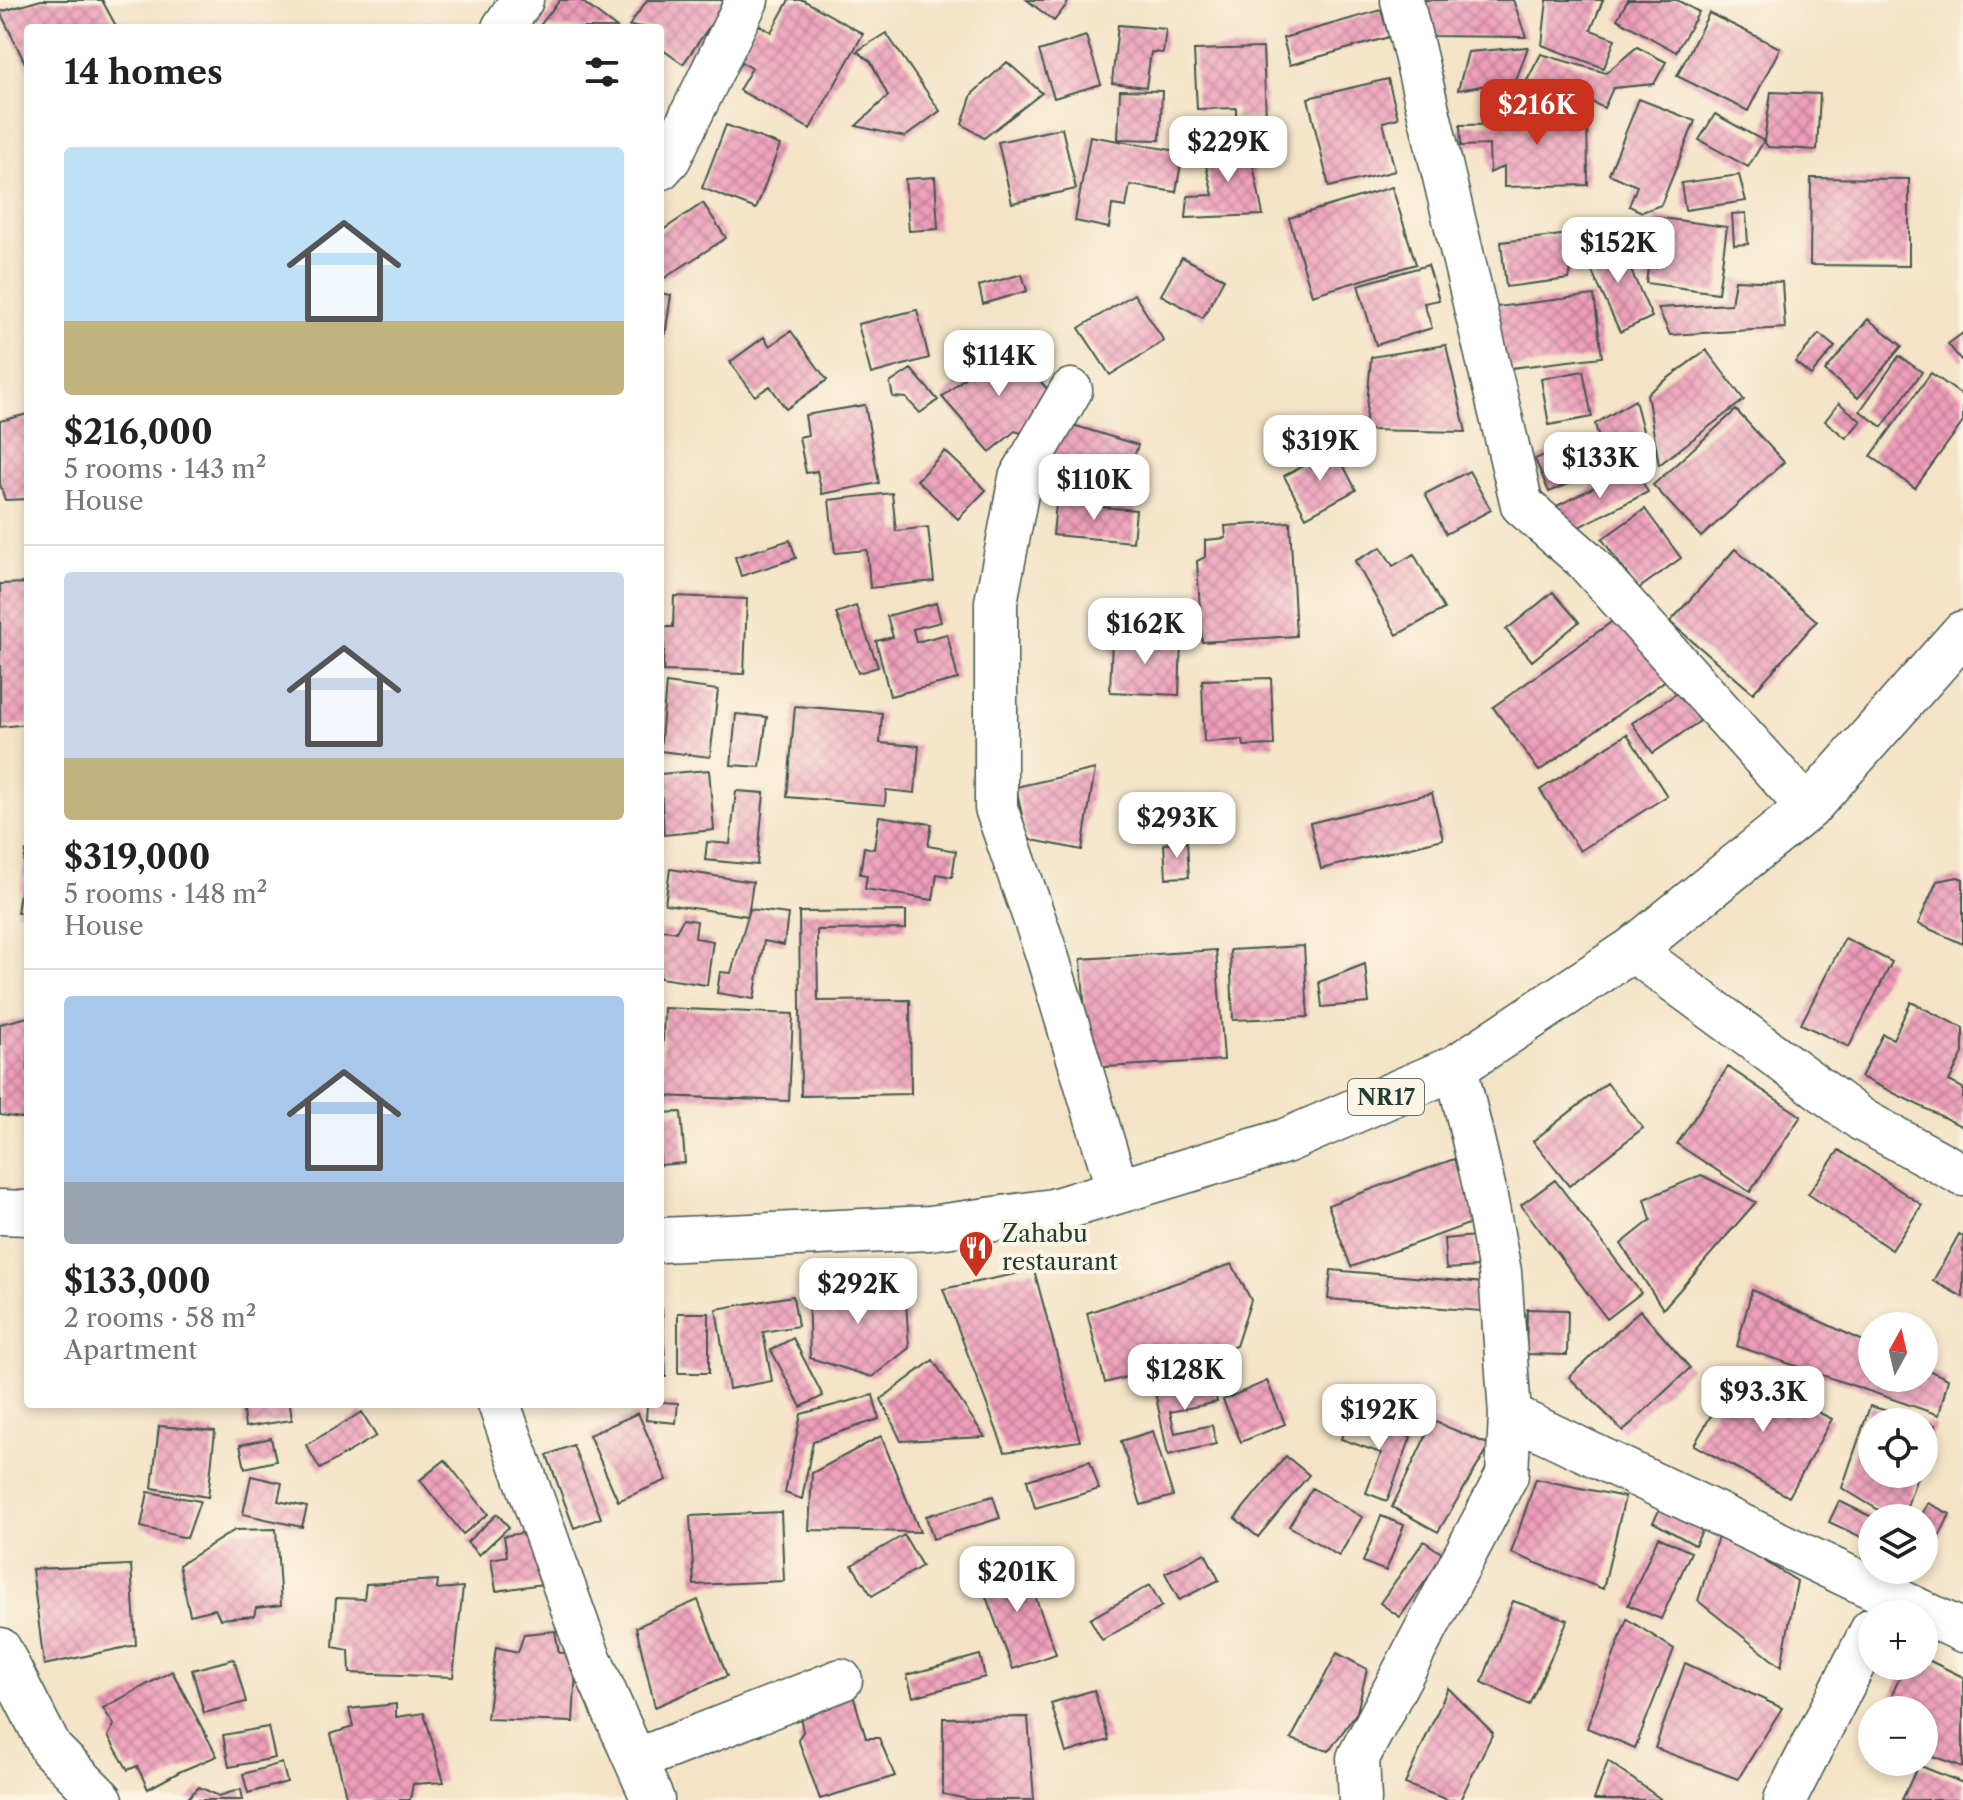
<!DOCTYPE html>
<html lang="en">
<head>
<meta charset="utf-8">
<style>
	body { margin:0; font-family:"Libre Caslon Text",serif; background:#f2f2f2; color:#222; height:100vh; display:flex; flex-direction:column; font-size:30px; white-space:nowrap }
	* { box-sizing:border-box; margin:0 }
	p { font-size:26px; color:#767676 }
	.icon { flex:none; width:44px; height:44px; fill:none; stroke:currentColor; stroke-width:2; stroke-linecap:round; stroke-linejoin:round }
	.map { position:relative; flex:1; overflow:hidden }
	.details { position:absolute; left:24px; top:24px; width:640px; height:1384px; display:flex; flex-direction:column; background:#fff; border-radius:8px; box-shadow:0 4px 12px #0003 }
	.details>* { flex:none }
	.needle { width:52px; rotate:8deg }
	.controls { position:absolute; left:1858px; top:1312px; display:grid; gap:16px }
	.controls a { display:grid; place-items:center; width:80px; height:80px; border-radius:50%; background:#fff; box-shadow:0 4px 12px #0003; font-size:40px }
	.price { position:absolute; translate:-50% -68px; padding:0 18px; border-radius:16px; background:#fff; color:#222; font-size:26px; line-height:52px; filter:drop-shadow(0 2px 4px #0008) }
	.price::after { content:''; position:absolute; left:50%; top:48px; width:24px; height:18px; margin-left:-12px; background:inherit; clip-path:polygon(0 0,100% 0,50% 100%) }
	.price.on { background:#c8321e; color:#fff }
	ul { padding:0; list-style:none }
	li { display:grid; align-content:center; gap:16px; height:424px; padding:0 40px }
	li+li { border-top:2px solid #e0e0e0 }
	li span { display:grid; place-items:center; height:248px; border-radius:8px; color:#555 }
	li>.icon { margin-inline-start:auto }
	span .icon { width:144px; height:144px; fill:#fffc; stroke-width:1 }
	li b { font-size:34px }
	h2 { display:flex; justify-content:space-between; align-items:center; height:96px; padding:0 40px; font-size:34px }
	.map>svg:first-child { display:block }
	.building { fill:url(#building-cross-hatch) }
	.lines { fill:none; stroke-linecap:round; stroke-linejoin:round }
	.street-casing { stroke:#3f564a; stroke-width:45 }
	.primary-casing { stroke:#3f564a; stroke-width:47 }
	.street { stroke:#fff; stroke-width:42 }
	.primary { stroke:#fff; stroke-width:44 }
	.labels { text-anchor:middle; stroke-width:8; stroke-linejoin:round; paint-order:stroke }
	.shield { fill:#fcf5e5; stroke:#617469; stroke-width:2 }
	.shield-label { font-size:22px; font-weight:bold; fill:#1f3d34 }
	.poi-label { font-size:24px; fill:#1f3d34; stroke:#fcf5e5; text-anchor:start }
</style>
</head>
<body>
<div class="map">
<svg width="1963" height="1800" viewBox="0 0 1963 1800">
	<defs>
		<pattern id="building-cross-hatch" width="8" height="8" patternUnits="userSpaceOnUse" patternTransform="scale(2)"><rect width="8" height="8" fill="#ee9dba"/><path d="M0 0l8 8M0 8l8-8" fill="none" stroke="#c08198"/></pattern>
	</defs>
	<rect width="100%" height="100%" fill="#fcf5e5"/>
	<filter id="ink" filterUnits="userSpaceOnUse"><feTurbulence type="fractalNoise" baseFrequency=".0125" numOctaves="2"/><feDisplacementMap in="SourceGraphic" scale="16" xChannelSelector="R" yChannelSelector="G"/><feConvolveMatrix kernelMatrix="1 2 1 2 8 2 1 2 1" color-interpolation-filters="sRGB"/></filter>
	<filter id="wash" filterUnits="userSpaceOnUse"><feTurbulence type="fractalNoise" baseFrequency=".006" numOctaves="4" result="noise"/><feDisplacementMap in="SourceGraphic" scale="32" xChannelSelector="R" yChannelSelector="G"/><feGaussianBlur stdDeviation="1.8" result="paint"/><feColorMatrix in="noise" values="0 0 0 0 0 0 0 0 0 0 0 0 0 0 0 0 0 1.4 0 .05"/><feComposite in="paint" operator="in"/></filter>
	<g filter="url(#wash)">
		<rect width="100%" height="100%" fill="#f4e3c6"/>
		<g id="blocks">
			<path class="building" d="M41,0h61l15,28h-89v41l-28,-57z
				M560,0h20l37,28h-79z
				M647,0h81l-45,64 -23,-16v-20l-31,-2z
				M789,0h14l60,34 -53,95 -71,-39 13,-22 -15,-8 20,-36 14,8z
				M1027,0h43l-16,21z
				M1418,0h95l13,37 -98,-1z
				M1547,0h56l-12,30 24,9 -11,29 -62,-23z
				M1628,0h49l22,12 -23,40 -59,-33z
				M1381,10l8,27 -99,28 -7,-27z
				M1709,13l71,35 -32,63 -71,-35z
				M1118,25l48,4 -3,24 -12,-1 -5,35 -34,-4z
				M886,33l54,78 -35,26 -49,-11 32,-30 -17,-34 -14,-11z
				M1086,36l15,48 -47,14 -15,-47z
				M1528,47l-12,33 -58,10 10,-38z
				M1637,47l29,15 -12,22 -41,4 -9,20 -28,-14 -53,-6 18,-34 65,19z
				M1263,48l3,69 -30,2v-11l-39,1 -3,-59z
				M1007,62l35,31 -58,45 -22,-14 10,-30z
				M1388,79l10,39 -15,4 12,49 -66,16 -21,-89z
				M1120,90l42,1 -2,49 -42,-1z
				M1771,92l49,2 -3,56 -49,-3 -4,-6z
				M1639,99l56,22 -34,84 -19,7 -13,-6 8,-20 -28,-12z
				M1587,108l1,77 -84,2v-21l-14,7 -1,-28 -28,1 -1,-21 60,-1v-15z
				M1715,114l49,27 -16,26 -49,-27z
				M726,125l54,20 -24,64 -54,-21z
				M1062,128l14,61 -64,14 -14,-61z
				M1090,136l93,16 -7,40 -46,-7 -4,22 -14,-2 -3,23 -34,-7z
				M1248,139l15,76 -77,3 2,-22 25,-1 -11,-46z
				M1739,175l7,26 -61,9 -4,-27z
				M935,177l3,52 -29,2 -4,-52z
				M1811,178l98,1v87l-99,-1z
				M1392,187l24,77 -104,31 -23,-77z
				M703,203l23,35 -63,41 -3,-4v-43z
				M1746,213l2,31 -14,1 -2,-31z
				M1655,217l72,10 -9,66 -72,-10z
				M1579,233l-10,46 -63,8 -5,-45z
				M1615,235l37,82 -32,15 -34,-73z
				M1182,257l42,22 -21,39 -42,-23z
				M1428,265l11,35 -15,3 8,25 -56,17 -18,-60z
				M1022,274l5,17 -44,13 -4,-18z
				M1735,280l47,2 3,46 -115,7 -12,-27 73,-4z
				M660,293l11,2 -6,41 -5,-1z
				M1134,294l30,47 -54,34 -31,-47z
				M1594,295l8,62 -99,12 -7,-62z
				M917,310l12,48 -58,16 -13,-50z
				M1868,319l34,27 -44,52 -33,-27z
				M791,331l36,49 -41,29 -16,-23 -15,10 -25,-34 34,-25 6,9z
				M1963,333v25l-2,2 -13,-16z
				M1819,334l16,13 -24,28 -16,-13z
				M1007,342l47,55 -32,36 -7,-2 -25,21 -48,-55z
				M1446,345l20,87 -101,-2 6,-73z
				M1706,350l38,50 -85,65 -12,-71z
				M1899,356l23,16 -40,55 -22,-16z
				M911,369l27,31 -18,13 -14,-15 -13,-1 -3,-14z
				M1583,371l9,46 -43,8 -8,-46z
				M1931,373l32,23v26l-48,66 -44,-32z
				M1635,400l13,50 -43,11 -10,-37z
				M1839,403l22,18 -15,17 -21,-17z
				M865,405l14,78 -57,11 -5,-23 -11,2 -7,-36 9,-2 -3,-20z
				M1736,410l48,52 -83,75 -48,-52z
				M28,414v85l-23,1 -5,-16v-63z
				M1063,422l75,23 -13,40 -75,-24z
				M1576,441l15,34 -42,17 -14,-33z
				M1335,449l21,41 -50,27 -22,-41z
				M945,451l41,39 -28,29 -41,-39z
				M1634,467l14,25 -81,41 -14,-25z
				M1469,471l22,39 -45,24 -21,-40z
				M892,493l4,38 32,-4 6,54 -64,7 -3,-38 -32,3 -6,-53z
				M1056,503l80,7 -3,32 -80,-7z
				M1645,509l36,49 -43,31 -36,-50z
				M1290,522l6,114 -94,6 -5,-81 8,-4v-17l21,-2 -1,-12z
				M790,540l6,18 -55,18 -6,-19z
				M1381,547l12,19 21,-12 30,55 -47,26 -42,-74z
				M1735,549l82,72 -64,72 -83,-71z
				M28,583v141l-28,3v-143z
				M1553,592l26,30 -47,39 -26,-31z
				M674,596l73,3 -3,75 -81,-3 2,-44h8z
				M936,603l5,19 -28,7 3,13 31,-8 11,45 -68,17 -14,-55 17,-4 -6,-21z
				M856,606l22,61 -20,6 -22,-60z
				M1624,613l46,64 -131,94 -46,-64z
				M1112,637l69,4 -2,54 -69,-3z
				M1271,678l3,67 -30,1 -1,-6 -39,2 -2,-62z
				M666,683l52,7 -8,67 -50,-6z
				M1679,692l21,29 -47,32 -21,-30z
				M795,706l87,7 -2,30 39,3 -4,47 -29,-3 -1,15 -98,-8z
				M736,714l31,3 -7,50 -29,-2z
				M1627,734l40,62 -87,55 -40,-61z
				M1095,769l-13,81 -55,-11 -11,-52z
				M709,770l5,60 -50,5 -4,-61z
				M736,791l28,2 -7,72 -52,-5 2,-18 23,2z
				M1432,793l11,46 -122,30 -11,-46z
				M879,816l53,8 -4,22 28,5 -4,26 -15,-3 -4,26 -68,-11 2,-14 -7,-1 4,-27 10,2z
				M1187,842l2,35 -23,1 -2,-34z
				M26,851h2v62h-11z
				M670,869l83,13 -5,34 -83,-12z
				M1958,877l5,2v65l-45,-20 19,-43z
				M750,909l38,5 -4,31 -20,-4 -10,58 -37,-6 3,-21 11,1z
				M906,911v18l-89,1 1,71 92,-1 1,94 -110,2 -2,-184z
				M683,919l14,2 -2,17 18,3 -6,44 -47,-7v-49l16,3z
				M1845,938l47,24 -43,85 -48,-23z
				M1304,946l4,71 -75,3 -3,-70z
				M1216,950l8,110 -135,8 -8,-109z
				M1365,964l4,39 -47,4 -3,-25z
				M1911,1002l52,26v25l-14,28 14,7v39l-102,-50 22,-43 10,5z
				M664,1008l129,6 -4,87 -128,-5z
				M28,1017v102l-28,-4v-91z
				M1728,1067l73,49 -51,76 -73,-48z
				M1607,1083l36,45 -74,58 -36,-45z
				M681,1112l4,51 -25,2v-52z
				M1839,1150l83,55 -30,45 -84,-56z
				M1454,1159l23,62 -126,46 -23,-62z
				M1701,1175l55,27 -93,107 -42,-65 30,-24 -6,-21z
				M1555,1180l86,113 -34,26 -86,-114z
				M1959,1234l4,2v61l-30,-16z
				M1475,1236l2,31 -31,2 -2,-30z
				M1232,1264l19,36 -15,46 -131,37 -18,-70z
				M1034,1270l46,171 -75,11 -62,-163z
				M1331,1270l153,13 -3,28 -153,-12z
				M905,1285l4,63 -37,29 -62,-19 -2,-71z
				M1752,1290l120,55v33h52v-10l24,11 -9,36 -202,-69z
				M793,1296l5,30 -35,6 9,49 -43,8 -13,-80z
				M660,1308h2l4,69h-6z
				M1527,1309l41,1 -1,45 -41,-1z
				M1640,1310l50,58 -67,63 -54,-54z
				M678,1313h31v60h-31z
				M793,1338l30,58 -22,11 -30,-57z
				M933,1360l52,77 -84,4 -20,-42z
				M1736,1372l96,47 -43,78 -95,-52z
				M1211,1374l6,28 -47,10 5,21 37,-8 4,19 -48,11 -14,-68z
				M1267,1381l18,43 -44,18 -18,-42z
				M873,1395l6,24 -66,22 -11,58 -17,-6 16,-79z
				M660,1402l18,1 -2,20 -30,-3 1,-16h13z
				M242,1404h48l2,16 -47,7z
				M1870,1406l52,15 -50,1v52h46l-15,44h-11l-50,-30z
				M362,1412l14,24 -56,33 -14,-24z
				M638,1413l29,67 -49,21 -29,-66z
				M1350,1414l61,23 -24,64 -21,-8 15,-40 -40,-14z
				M1433,1421l57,24 -52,87 -46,-25z
				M1924,1422l11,3 -11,30z
				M159,1426l56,5 -7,66 -56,-9z
				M1153,1431l20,65 -32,9 -20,-64z
				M881,1436l39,96 -111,-2 3,-57z
				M271,1438l5,23 -31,7 -5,-23z
				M573,1445l28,73 -27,10 -27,-73z
				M1286,1456l23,19 -51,62 -23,-19z
				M445,1460l43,54 -25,20 -43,-54z
				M1090,1461l9,28 -64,19 -8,-28z
				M251,1476l31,7 -4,18 29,6 -5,20 -59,-13z
				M1536,1479l89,18 -22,92 -92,-36z
				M1312,1488l50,29 -23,39 -50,-30z
				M148,1492l52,9 -13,37 -46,-11z
				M993,1496l7,22 -67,21 -7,-23z
				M1839,1501l33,16v25l-43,-20z
				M1663,1503l42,22 -10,20 -42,-23z
				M1928,1503l22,11 -26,54v-50h-4z
				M781,1512l3,69 -90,4 -4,-69z
				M497,1514l12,13 -30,28 -12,-13z
				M1381,1516l23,9 -18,46 -23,-9z
				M276,1529l5,76 -25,3 -2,8 -34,3 -5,-10 -25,6 -11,-50 56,-35z
				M535,1531l8,53 -47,7 -5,-32 16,-3 -3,-20z
				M1719,1533l78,48 -16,86 -83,-66z
				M904,1535l18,31 -50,30 -20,-31z
				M1658,1537l33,15 -30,67 -33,-14z
				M1424,1541l20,14 -44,62 -20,-14z
				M1205,1553l14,27 -40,20 -14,-27z
				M1022,1560l34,94 -43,15 -35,-94z
				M131,1565l5,80 -92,20 -12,-96z
				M438,1580l-1,9 26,-2 -10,90 -103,-4 -1,-23 -16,-3 3,-49 28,1 2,-15z
				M1150,1585l12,21 -60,34 -12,-21z
				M698,1600l29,76 -72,31 -19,-80z
				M1513,1601l55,19 -39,85 -47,-23z
				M1627,1619l47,30 -39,99 -48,-20z
				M555,1631l4,22 18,-1 -4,70 -86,-3 9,-72 22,5 6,-18z
				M1337,1653l30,16 -10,43 -28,39 -38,-12z
				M980,1655l5,22 -72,20 -6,-22z
				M1924,1658l39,19v90l-39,-14v-43h-39l20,-44h19z
				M234,1659l12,43 -42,11 -12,-43z
				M1685,1663l97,45 -44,71 -83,-31z
				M172,1671l45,85 -36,15 -33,18 -11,-23 -9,4 -20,-34 6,-11 -11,-17z
				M1448,1688l45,45 -33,67h-12l-43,-16z
				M1094,1690l15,50 -43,13 -15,-50z
				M853,1695l13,43h13l16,38 -75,23 -22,-60 5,-7 -3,-16z
				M396,1704v13l28,-4 20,69 -31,2 -3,16h-63l-16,-66 22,-7 -4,-18z
				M1028,1717l6,83h-62l-29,-6v-76z
				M268,1727l7,31 -46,9 -6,-32z
				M1608,1761l54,39h-68z
				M282,1763l5,19 -39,11 -5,-19z
				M1918,1765l45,18v17h-61z
				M199,1787l20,9 22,-7 2,11h-57z"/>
		</g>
	</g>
	<g filter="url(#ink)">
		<use href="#blocks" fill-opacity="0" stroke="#3f564a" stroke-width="2"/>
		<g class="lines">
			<defs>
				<path id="street" d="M1402,0l120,505 63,55 223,248
					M503,28l19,-28
					M660,169l10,-11 77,-158
					M1071,390l-51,88 -24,124v206l50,144 72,239
					M1632,950l230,170 101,55
					M499,1404l90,252 64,144
					M1510,1415l453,216
					M0,1649l51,100 51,51
					M636,1760l205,-80
					M1360,1800l-2,-42 149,-283 3,-60 -10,-143 -16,-86 -28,-119
					M1785,1800l87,-171"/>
				<path id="primary" d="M0,1212l28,1
					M660,1240l270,-12 123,-17 232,-70 171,-74 176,-117 176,-142 155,-175"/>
			</defs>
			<use href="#street" class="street-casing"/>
			<use href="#primary" class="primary-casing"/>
			<use href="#street" class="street"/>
			<use href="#primary" class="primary"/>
		</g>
	</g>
	<defs>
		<symbol id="restaurant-pin" viewBox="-11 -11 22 30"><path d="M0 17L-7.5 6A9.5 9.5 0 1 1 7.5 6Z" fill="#c8321e" stroke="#fcf5e5"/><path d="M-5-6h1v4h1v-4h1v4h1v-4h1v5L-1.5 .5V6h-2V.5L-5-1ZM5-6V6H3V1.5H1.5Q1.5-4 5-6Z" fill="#fff"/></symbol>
	</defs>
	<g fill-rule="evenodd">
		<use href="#restaurant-pin" x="956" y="1228" width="40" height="54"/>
	</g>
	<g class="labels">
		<rect class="shield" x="1348" y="1079" width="76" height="36" rx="6"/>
		<g class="shield-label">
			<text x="1386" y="1105">NR17</text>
		</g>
		<g class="poi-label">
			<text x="1002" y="1242">Zahabu<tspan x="1002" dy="28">restaurant</tspan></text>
		</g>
	</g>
</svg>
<div class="controls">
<a><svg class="needle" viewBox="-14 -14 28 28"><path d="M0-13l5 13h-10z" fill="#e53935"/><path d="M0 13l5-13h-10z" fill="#767676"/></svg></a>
<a><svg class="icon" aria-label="locate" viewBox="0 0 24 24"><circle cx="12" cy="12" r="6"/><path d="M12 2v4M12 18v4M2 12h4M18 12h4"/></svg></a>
<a><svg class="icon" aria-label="layers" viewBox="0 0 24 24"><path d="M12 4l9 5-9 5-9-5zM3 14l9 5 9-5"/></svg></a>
<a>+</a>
<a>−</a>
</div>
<b class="price on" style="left:1537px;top:147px">$216K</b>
<b class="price" style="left:1228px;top:184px">$229K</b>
<b class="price" style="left:1618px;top:285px">$152K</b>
<b class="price" style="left:999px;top:398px">$114K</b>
<b class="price" style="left:1320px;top:483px">$319K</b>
<b class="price" style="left:1600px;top:500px">$133K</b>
<b class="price" style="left:1094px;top:522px">$110K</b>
<b class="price" style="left:1145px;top:666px">$162K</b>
<b class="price" style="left:1177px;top:860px">$293K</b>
<b class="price" style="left:858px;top:1326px">$292K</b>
<b class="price" style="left:1185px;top:1412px">$128K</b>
<b class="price" style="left:1763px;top:1434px">$93.3K</b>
<b class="price" style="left:1379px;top:1452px">$192K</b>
<b class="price" style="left:1017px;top:1614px">$201K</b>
<section class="details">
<h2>14 homes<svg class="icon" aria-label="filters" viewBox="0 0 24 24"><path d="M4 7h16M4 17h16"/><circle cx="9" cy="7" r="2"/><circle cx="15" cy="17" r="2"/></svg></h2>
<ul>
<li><span style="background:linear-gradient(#bfe0f5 70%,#c2b280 0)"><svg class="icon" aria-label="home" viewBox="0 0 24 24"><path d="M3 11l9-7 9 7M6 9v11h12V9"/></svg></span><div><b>$216,000</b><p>5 rooms · 143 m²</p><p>House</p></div></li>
<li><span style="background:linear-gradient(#c9d6e8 75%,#c2b280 0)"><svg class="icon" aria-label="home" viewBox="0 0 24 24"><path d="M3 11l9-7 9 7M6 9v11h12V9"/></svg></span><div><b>$319,000</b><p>5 rooms · 148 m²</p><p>House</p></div></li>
<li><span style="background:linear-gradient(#a9c7e8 75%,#9aa5b1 0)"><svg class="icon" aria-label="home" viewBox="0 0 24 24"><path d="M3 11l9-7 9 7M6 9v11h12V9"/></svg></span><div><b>$133,000</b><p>2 rooms · 58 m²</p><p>Apartment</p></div></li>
</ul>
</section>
</div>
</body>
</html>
